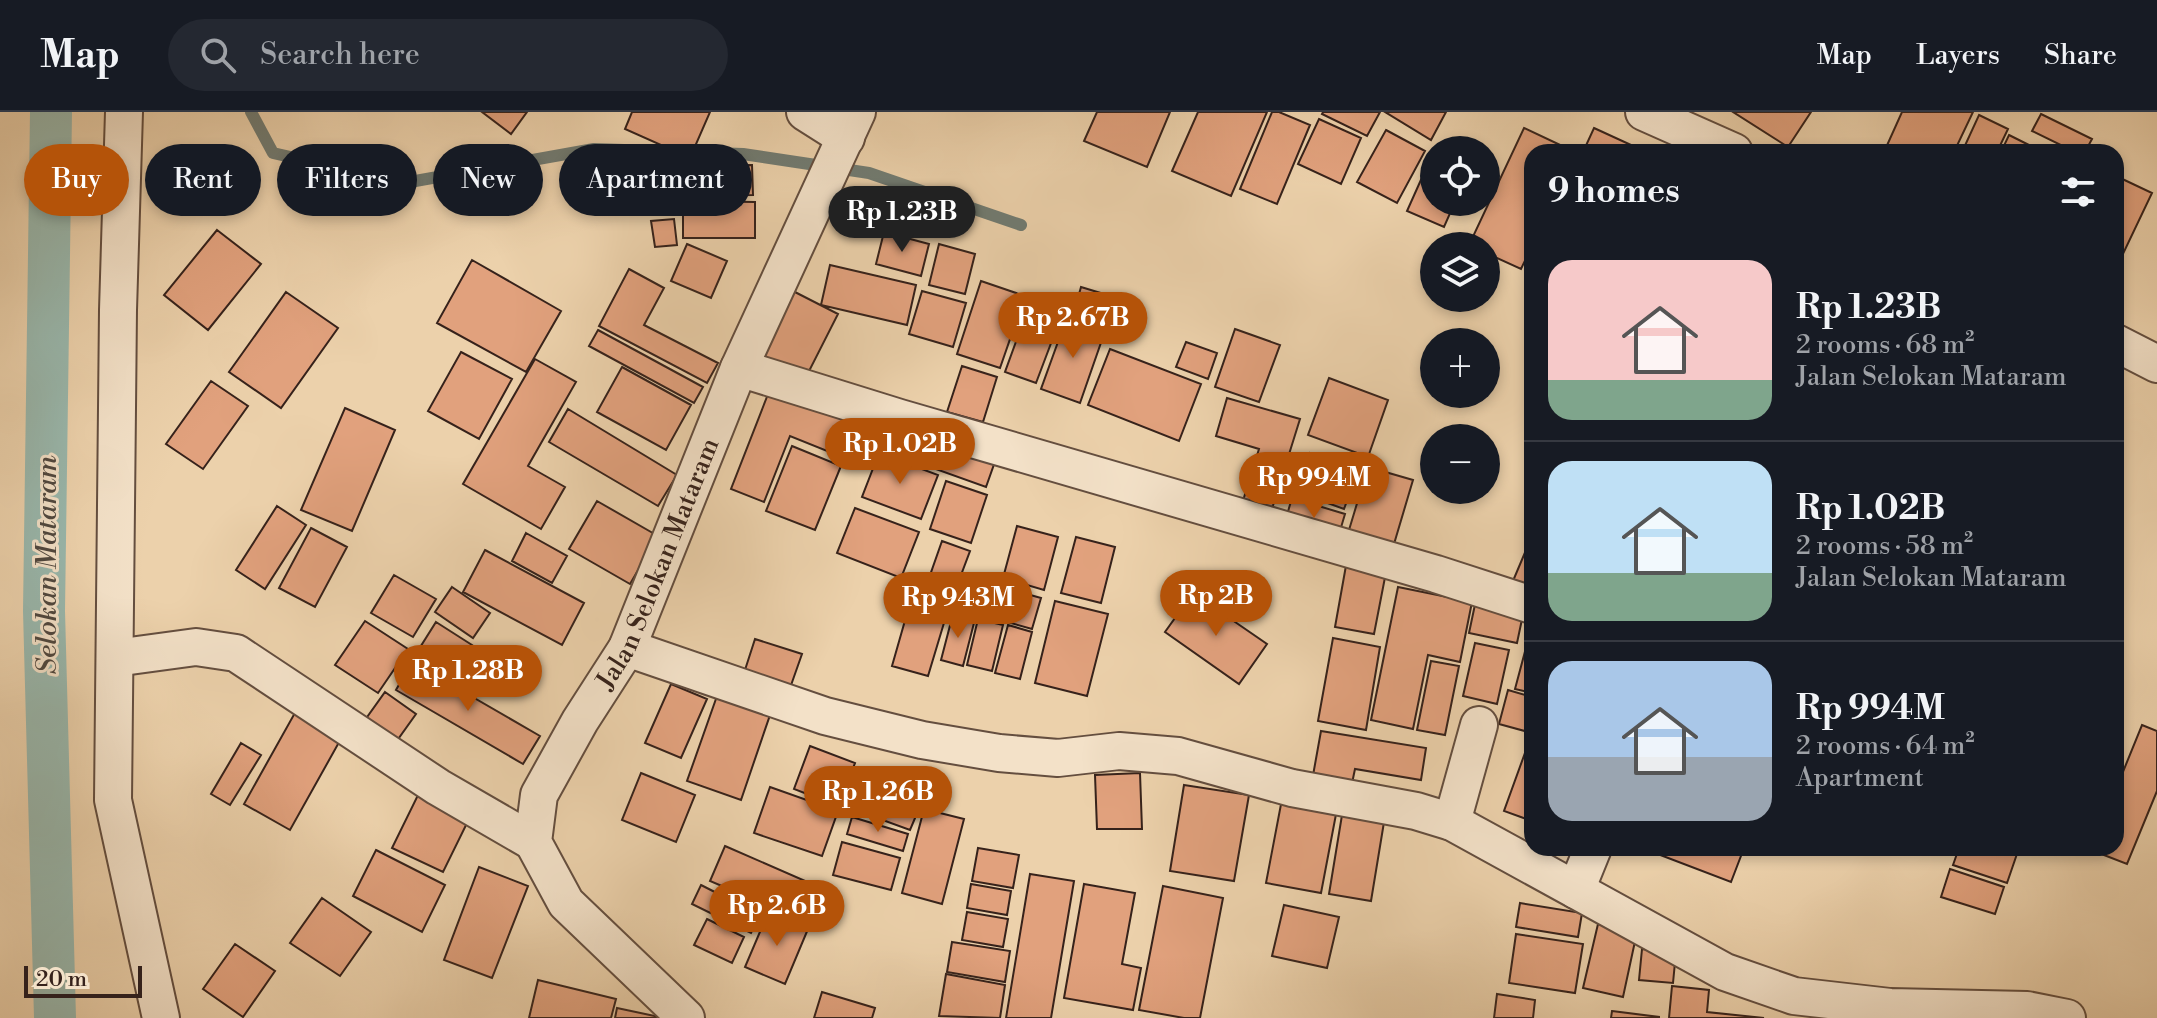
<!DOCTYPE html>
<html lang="en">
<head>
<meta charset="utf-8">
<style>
	body { margin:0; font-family:"Libre Bodoni",serif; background:#242831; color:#f1f3f6; height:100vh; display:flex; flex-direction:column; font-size:30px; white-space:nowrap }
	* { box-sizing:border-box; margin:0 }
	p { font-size:26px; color:#9ea1a6 }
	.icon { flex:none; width:44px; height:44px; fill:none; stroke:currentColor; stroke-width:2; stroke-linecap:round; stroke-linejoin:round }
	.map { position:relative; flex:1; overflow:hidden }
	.panel { position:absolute; left:1524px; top:32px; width:600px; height:712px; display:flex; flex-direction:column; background:#171b24; border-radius:24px; box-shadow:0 4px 12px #0003 }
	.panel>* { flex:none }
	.top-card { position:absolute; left:24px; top:32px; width:760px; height:72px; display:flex; gap:16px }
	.controls { position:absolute; left:1420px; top:24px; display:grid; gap:16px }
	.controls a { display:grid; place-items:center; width:80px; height:80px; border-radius:50%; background:#171b24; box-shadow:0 4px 12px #0003; font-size:40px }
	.scale { position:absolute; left:24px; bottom:20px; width:118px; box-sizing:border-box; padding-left:8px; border:4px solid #36221b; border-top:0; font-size:22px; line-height:28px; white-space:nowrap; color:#36221b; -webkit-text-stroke:6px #f3e1c8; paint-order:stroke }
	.price { position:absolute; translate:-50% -68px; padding:0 18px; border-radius:28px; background:#b45309; color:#fff; font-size:26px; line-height:52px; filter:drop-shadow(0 2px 4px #0008) }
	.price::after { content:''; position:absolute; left:50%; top:48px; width:24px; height:18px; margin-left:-12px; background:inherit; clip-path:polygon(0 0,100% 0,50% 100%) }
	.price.on { background:#222; color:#fff }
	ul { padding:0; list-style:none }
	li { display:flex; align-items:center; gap:24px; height:200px; padding:0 24px }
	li+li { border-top:2px solid #363941 }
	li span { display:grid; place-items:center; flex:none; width:224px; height:160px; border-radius:24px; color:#555 }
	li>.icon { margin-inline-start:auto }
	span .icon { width:96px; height:96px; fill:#fffc; stroke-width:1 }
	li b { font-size:34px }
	h2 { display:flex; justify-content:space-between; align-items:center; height:96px; padding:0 24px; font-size:34px }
	.chip { padding:0 28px; border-radius:36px; background:#171b24; box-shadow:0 4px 12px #0003; font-size:28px; line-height:72px }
	.chip.on { background:#b45309; color:#fff }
	header { display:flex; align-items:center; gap:48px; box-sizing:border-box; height:112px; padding:0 40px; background:#171b24; border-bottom:2px solid #363941 }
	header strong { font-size:38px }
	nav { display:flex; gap:44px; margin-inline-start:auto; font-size:28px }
	.search { width:560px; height:72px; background:#242831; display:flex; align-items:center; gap:20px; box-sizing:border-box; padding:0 28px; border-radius:44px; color:#9ea1a6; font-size:30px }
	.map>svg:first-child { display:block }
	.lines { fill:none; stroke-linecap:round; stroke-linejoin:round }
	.stream { stroke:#717b72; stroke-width:12 }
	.canal { stroke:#99b7ac; stroke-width:42 }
	.building { fill:#e1a17d; stroke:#36221b; stroke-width:2 }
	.minor-casing { stroke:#644e3f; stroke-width:40 }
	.minor { stroke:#f3e1c8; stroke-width:36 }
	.labels { text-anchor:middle; stroke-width:6; stroke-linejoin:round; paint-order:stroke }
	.street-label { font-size:26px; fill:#36221b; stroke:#f3e1c8 }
	.water-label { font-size:28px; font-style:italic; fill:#4f473f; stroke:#f3e1c8 }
</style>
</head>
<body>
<header>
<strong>Map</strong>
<div class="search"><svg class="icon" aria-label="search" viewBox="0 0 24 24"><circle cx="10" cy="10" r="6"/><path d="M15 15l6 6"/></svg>Search here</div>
<nav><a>Map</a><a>Layers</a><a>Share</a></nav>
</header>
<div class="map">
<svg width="2157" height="906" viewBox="0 0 2157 906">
	<rect width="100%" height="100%" fill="#ecd1ab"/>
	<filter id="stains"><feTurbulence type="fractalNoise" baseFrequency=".0025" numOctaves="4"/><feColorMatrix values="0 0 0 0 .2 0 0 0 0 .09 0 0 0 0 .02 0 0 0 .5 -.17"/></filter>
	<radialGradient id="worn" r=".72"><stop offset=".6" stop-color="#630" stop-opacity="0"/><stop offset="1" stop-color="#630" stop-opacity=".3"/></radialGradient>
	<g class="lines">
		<path class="stream" d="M251,0l22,41 131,30 190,-34 149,5 126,19 152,52"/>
		<path class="canal" d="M51,0l-7,499 11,407"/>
	</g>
	<path class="building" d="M482,0h45l-16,22z
		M632,0h78l-20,46 -65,-29z
		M1097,0h73l-23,55 -63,-26z
		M1198,0h69l-36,84 -59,-25z
		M1272,0h7l31,13 -33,79 -37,-15z
		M1323,0h57l-13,24 -45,-22z
		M1385,0h61l-15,28z
		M1733,0h78l-23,35z
		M1902,0h71l-19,40h-70z
		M2041,2l51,25 -7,13h-10l-43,-21z
		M1979,3l29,14 -11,23h-35z
		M1319,7l42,19 -20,46 -43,-20z
		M1524,16l51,24h-43v94l-11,23 -35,-16v-7l-17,-1z
		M1594,16l48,22 -1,2h-58z
		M1386,18l39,21 -28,52 -40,-21z
		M2009,23l20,10 -4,7h-24z
		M1433,41l1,49h21l-11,25 -37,-16z
		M752,53l1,30 -94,1 -1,-30z
		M2116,64l36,17 -31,65 -5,-2z
		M683,89l72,1v36h-72z
		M674,107l3,26 -22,2 -4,-26z
		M217,118l44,34 -53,66 -44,-35z
		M884,120l45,12 -8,32 -45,-12z
		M687,132l40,17 -16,37 -40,-17z
		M939,132l36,10 -10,40 -36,-9z
		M472,148l89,51 -35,61 -89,-49z
		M830,153l86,20 -9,40 -86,-20z
		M629,157l35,19 -20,37 74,38 -11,20 -108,-57z
		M981,169l44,15 -25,72 -43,-14z
		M1081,175l36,11 -8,25 -35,-11z
		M791,178l47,24 -36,71 -48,-25z
		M922,179l44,12 -13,44 -44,-13z
		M286,180l52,36 -57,80 -52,-36z
		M1030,191l32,11 -26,69 -31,-11z
		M1067,205l38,14 -25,72 -39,-14z
		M1235,217l45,16 -21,57 -44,-15z
		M598,218l105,57 -9,16 -105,-57z
		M1186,230l31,11 -9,26 -32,-12z
		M1110,237l91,35 -22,57 -91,-36z
		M461,240l51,27 -33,60 -51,-28z
		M535,247l41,23 -48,84 37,21 -24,42 -78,-45z
		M962,254l35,11 -14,45 -36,-10z
		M622,255l69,38 -25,45 -69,-38z
		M1329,266l59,22 -20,57 -60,-22z
		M211,269l37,25 -45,63 -37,-25z
		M770,277l75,28 -13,36 -42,-17 -26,66 -33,-13z
		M1227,286l73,21 -29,93 -29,-8 17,-55 -43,-13z
		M345,296l50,22 -43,101 -51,-21z
		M568,297l109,66 -19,31 -109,-64z
		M928,316l70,25 -12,34 -70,-25z
		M792,334l49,20 -26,64 -49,-19z
		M879,341l59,22 -17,44 -59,-22z
		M1310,341l48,17 -14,39 -47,-17z
		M1368,355l45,13 -19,64 -45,-14z
		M946,369l41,14 -16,48 -41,-14z
		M1292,386l53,16 -8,27 -53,-16z
		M597,389l61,35 -28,48 -61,-35z
		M277,394l29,19 -41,64 -29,-19z
		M855,396l64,24 -18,46 -64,-25z
		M1017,414l41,11 -14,53 -41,-12z
		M311,416l36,19 -32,60 -36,-19z
		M526,421l41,23 -15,27 -40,-22z
		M1532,424v61l-22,-9z
		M1076,425l39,10 -14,56 -40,-10z
		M942,429l28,10 -15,40 -27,-10z
		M485,438l99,53 -22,42 -99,-53z
		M1347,448l40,7 -13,67 -39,-7z
		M394,463l42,24 -23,38 -42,-24z
		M970,466l71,20 -9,31 -71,-20z
		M916,470l37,11 -25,83 -36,-10z
		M452,475l38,26 -17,25 -38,-26z
		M1398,475l74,15 -12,60 -32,-7 -15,74 -42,-9z
		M1193,481l74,51 -28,40 -74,-52z
		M1477,483l48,10 -8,38 -48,-10z
		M1055,489l53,13 -21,82 -52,-13z
		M953,502l22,5 -12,47 -22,-6z
		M978,507l25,6 -11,46 -25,-6z
		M365,509l43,28 -30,44 -43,-28z
		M436,510l36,23 -22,35 -36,-23z
		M1008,513l24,7 -12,47 -25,-6z
		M1333,526l47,9 -14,83 -48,-9z
		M755,527l47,15 -12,34 -46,-15z
		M1475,531l34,7 -12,54 -34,-8z
		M1527,532l5,2v47l-17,-4z
		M1431,549l28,5 -14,69 -28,-5z
		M412,550l128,74 -17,28 -127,-74z
		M671,572l36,15 -26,59 -36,-15z
		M1508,578l24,7v36l-33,-9z
		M385,580l31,22 -25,35 -31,-22z
		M717,584l53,19 -29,85 -54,-19z
		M301,590l46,26 -57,102 -46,-26z
		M2142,613l15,6v60l-30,73 -36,-14 25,-2v-59z
		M1321,619l105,17 -5,32 -66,-11 -4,19 -39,-7z
		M1530,627l2,1v81l-28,-10z
		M241,631l20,12 -31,50 -19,-11z
		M810,634l45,17 -17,43 -44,-17z
		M641,661l54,22 -19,47 -54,-22z
		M1140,661l2,56h-45l-2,-54z
		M1184,673l65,10 -15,86 -64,-10z
		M770,675l68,24 -16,45 -68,-23z
		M862,679l56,20 -8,19 -55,-20z
		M419,681l51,24 -27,55 -51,-24z
		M1282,687l55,10 -16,84 -55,-10z
		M924,697l40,10 -22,85 -40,-11z
		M1343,697l42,7 -14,85 -42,-7z
		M852,705l56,17 -5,17 -56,-17z
		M842,730l58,16 -9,32 -58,-15z
		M725,734l94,41 -15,34 -94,-40z
		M978,736l41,7 -6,33 -41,-7z
		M1642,736h102l-13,34z
		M1959,736h60l-12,35 -54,-18z
		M376,738l69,35 -23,47 -69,-36z
		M479,755l49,19 -36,92 -48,-18z
		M1950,757l54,18 -9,27 -54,-17z
		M1030,762l44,7 -23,137h-45z
		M971,772l40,7 -4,24 -40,-7z
		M1084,772l51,9 -13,71 19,4 -8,42 -69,-12z
		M701,773l59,30 -9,18 -59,-29z
		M1163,774l60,12 -23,120h-16l-45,-8z
		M322,786l49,34 -31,44 -50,-33z
		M1520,791l62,10 -4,24 -62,-10z
		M1284,793l55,12 -12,51 -55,-12z
		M967,800l41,7 -5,28 -41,-7z
		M768,801l40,16 -23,55 -40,-17z
		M707,807l37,18 -12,26 -38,-18z
		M1598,812l39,8 -14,65 -40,-9z
		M1516,822l67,10 -8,49 -66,-10z
		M952,830l58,9 -5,31 -58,-10z
		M235,832l40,27 -32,46 -40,-28z
		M1642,837l34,3 -3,31 -34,-3z
		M946,862l59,11 -5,33 -61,-2z
		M538,868l78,19 -5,19h-82z
		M1672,874l37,4 -2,22 57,6h-95z
		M822,880l53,16 -3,10h-58z
		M1497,882l38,6 -2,18h-39z
		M617,896l47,10h-49z
		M1612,899l47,6v1h-48z"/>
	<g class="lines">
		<defs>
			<g id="minor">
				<path d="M124,0l-6,198 -5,490 48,218"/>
				<path d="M805,0l41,26"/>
				<path d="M1644,0l90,40"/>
				<path d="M2116,231l41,21"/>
				<path d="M739,256l161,50 536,156 96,31"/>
				<path d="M627,536l198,68 97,24 77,13 59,5 61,-7 59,5 114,32 124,23 36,11 273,150 69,24 96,11 137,3 40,8"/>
				<path d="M115,546l81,-11 40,6 202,134 95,55"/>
				<path d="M1452,710l27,-97"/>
				<path d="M1576,778l17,-42"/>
				<path id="s1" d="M686,906l-120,-115 -33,-61 6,-47 41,-74 47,-73 112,-280 118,-256"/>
			</g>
		</defs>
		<use href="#minor" class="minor-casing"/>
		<use href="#minor" class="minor"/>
	</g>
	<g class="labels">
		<g class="street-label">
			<text dy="9" stroke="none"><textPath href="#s1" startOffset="544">Jalan Selokan Mataram</textPath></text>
		</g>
		<g class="water-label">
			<text transform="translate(46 453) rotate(-90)" y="10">Selokan Mataram</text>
		</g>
	</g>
	<rect width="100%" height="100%" filter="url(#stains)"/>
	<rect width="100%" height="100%" fill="url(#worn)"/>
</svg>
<div class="controls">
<a><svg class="icon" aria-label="locate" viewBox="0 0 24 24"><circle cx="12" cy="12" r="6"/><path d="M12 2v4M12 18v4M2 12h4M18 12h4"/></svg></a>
<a><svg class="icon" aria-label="layers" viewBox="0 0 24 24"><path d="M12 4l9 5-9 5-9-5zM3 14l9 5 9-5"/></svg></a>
<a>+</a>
<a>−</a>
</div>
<div class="scale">20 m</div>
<b class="price on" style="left:902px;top:142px">Rp 1.23B</b>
<b class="price" style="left:1073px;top:248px">Rp 2.67B</b>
<b class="price" style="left:900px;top:374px">Rp 1.02B</b>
<b class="price" style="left:1314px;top:408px">Rp 994M</b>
<b class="price" style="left:1216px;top:526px">Rp 2B</b>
<b class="price" style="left:958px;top:528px">Rp 943M</b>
<b class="price" style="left:468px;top:601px">Rp 1.28B</b>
<b class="price" style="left:878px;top:722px">Rp 1.26B</b>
<b class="price" style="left:777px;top:836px">Rp 2.6B</b>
<div class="top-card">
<a class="chip on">Buy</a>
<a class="chip">Rent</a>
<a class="chip">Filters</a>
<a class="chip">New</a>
<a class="chip">Apartment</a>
</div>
<section class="panel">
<h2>9 homes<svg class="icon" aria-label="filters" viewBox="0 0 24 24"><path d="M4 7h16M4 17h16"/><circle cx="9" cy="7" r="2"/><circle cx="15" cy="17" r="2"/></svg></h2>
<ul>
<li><span style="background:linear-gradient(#f6c9c9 75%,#7fa58c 0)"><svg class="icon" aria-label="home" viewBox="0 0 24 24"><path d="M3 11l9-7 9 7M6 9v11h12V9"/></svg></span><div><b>Rp 1.23B</b><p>2 rooms · 68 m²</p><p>Jalan Selokan Mataram</p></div></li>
<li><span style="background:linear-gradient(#bfe0f5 70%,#7fa58c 0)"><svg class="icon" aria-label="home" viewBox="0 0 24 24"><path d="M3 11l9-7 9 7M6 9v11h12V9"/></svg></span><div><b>Rp 1.02B</b><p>2 rooms · 58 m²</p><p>Jalan Selokan Mataram</p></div></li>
<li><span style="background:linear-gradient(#a9c7e8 60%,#9aa5b1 0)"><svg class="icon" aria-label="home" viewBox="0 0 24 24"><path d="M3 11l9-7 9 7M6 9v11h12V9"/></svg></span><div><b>Rp 994M</b><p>2 rooms · 64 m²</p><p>Apartment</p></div></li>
</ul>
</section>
</div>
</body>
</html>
